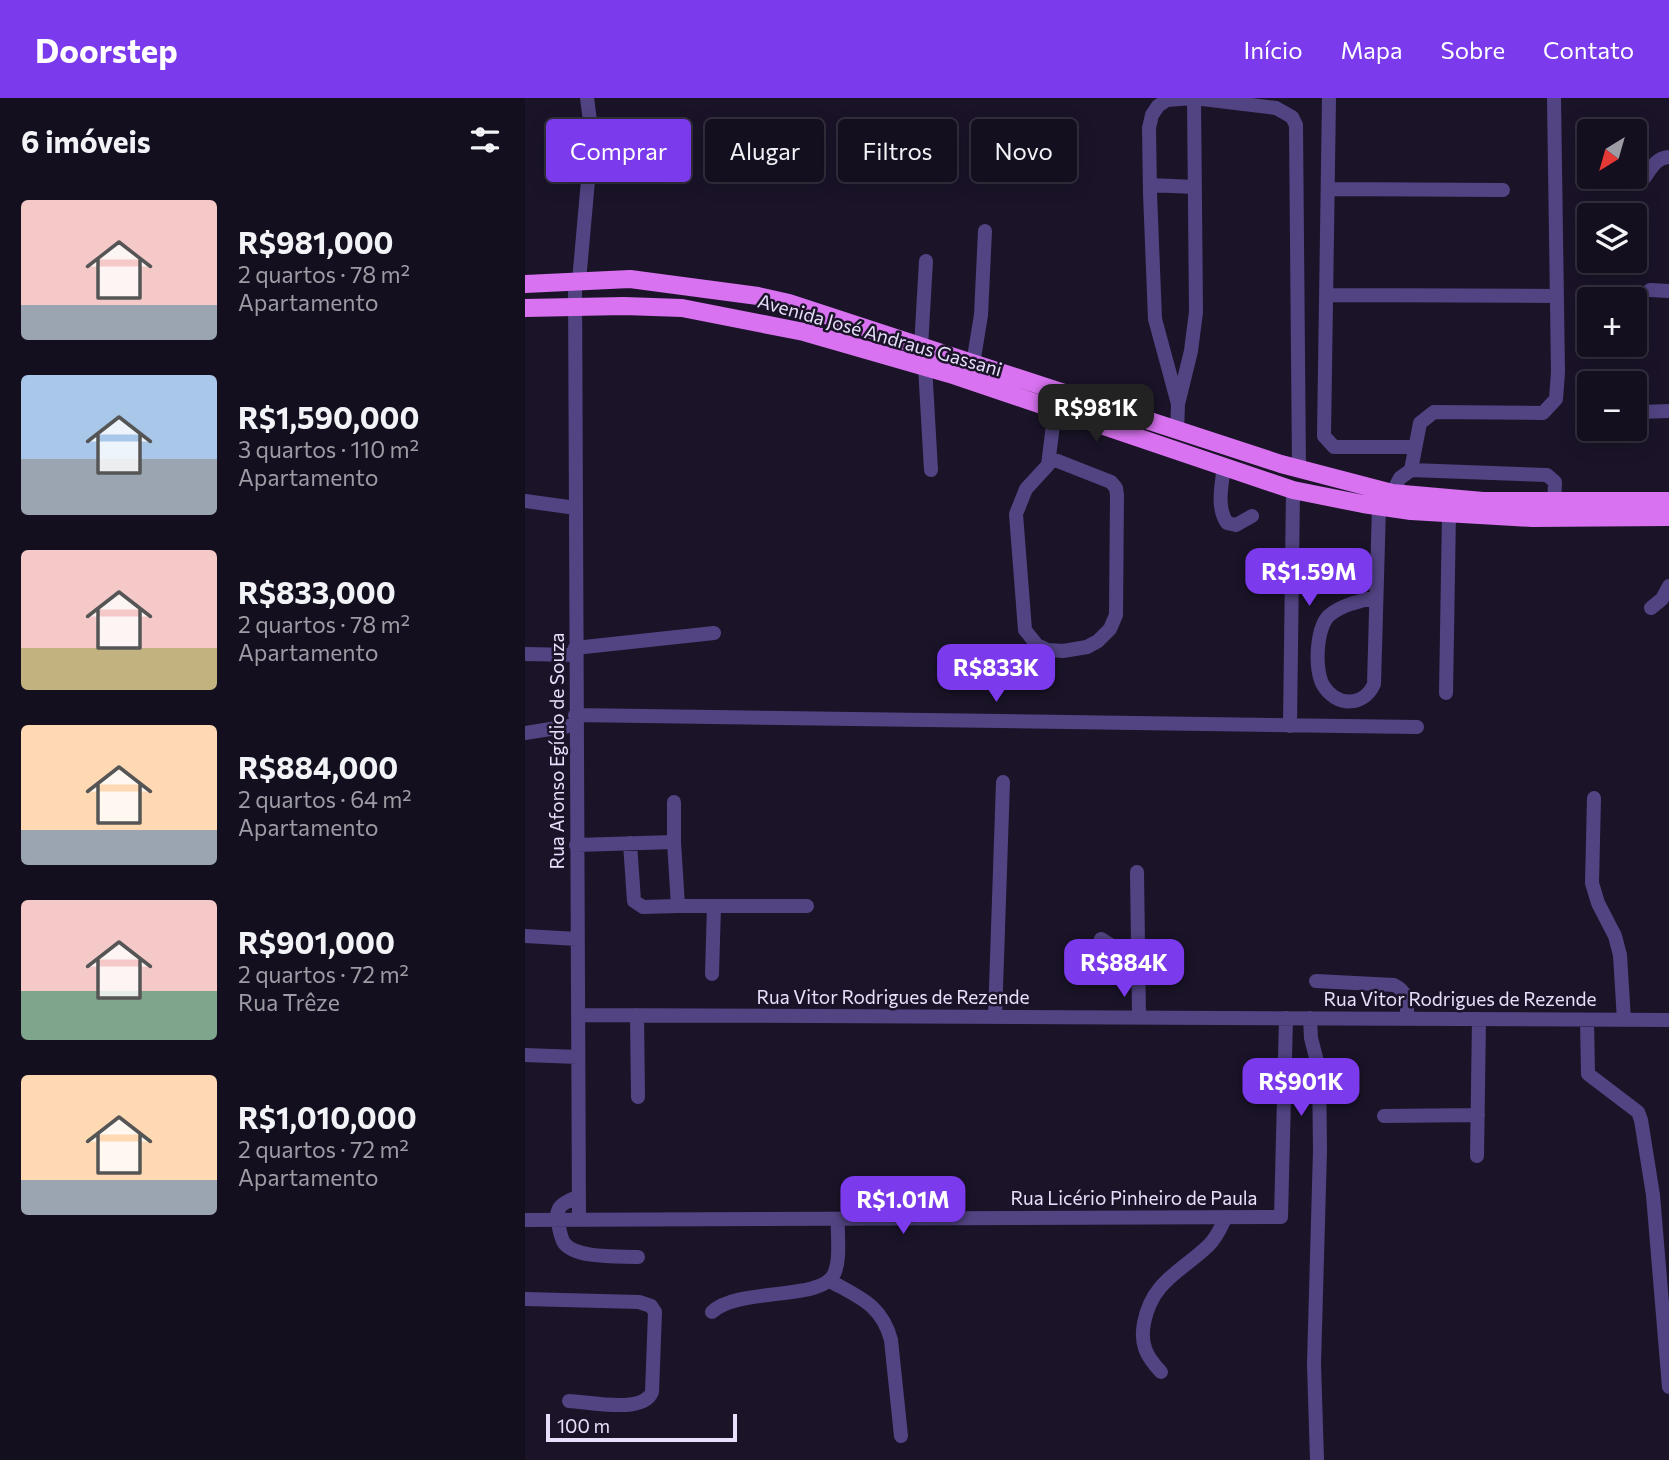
<!DOCTYPE html>
<html lang="pt">
<head>
<meta charset="utf-8">
<style>
	body { margin:0; font-family:Commissioner,sans-serif; background:#1d1828; color:#f1f3f6; height:100vh; display:flex; flex-direction:column; font-size:26px; white-space:nowrap }
	* { box-sizing:border-box; margin:0 }
	p { font-size:23px; color:#9d9ca4 }
	.icon { flex:none; width:38px; height:38px; fill:none; stroke:currentColor; stroke-width:2; stroke-linecap:round; stroke-linejoin:round }
	.map { position:relative; flex:1; overflow:hidden }
	.sheet { display:flex; flex-direction:column; background:#140f1f; width:525px }
	.sheet>* { flex:none }
	.banner { position:absolute; left:21px; top:21px; width:665px; height:63px; display:flex; gap:14px }
	.needle { width:46px; rotate:217deg }
	.buttons { position:absolute; left:1052px; top:21px; display:grid; gap:14px }
	.buttons a { display:grid; place-items:center; width:70px; height:70px; border-radius:7px; background:#140f1f; box-shadow:0 4px 18px #0003,0 0 0 2px #332f3d; font-size:35px }
	.scale { position:absolute; left:21px; bottom:18px; width:191px; box-sizing:border-box; padding-left:7px; border:4px solid #e8dffc; border-top:0; font-size:19px; line-height:24px; white-space:nowrap; color:#e8dffc; -webkit-text-stroke:5px #1b1429; paint-order:stroke }
	.price { position:absolute; translate:-50% -60px; padding:0 16px; border-radius:14px; background:#7c3aed; color:#fff; font-size:23px; line-height:46px; filter:drop-shadow(0 2px 4px #0008) }
	.price::after { content:''; position:absolute; left:50%; top:42px; width:21px; height:16px; margin-left:-10px; background:inherit; clip-path:polygon(0 0,100% 0,50% 100%) }
	.price.current { background:#222; color:#fff }
	ul { padding:0; list-style:none }
	li { display:flex; align-items:center; gap:21px; height:175px; padding:0 21px }
	li span { display:grid; place-items:center; flex:none; width:196px; height:140px; border-radius:7px; color:#555 }
	li>.icon { margin-inline-start:auto }
	span .icon { width:84px; height:84px; fill:#fffc; stroke-width:1 }
	li b { font-size:30px }
	h2 { display:flex; justify-content:space-between; align-items:center; height:84px; padding:0 21px; font-size:30px }
	.pill { padding:0 24px; border-radius:7px; background:#140f1f; box-shadow:0 4px 18px #0003,0 0 0 2px #332f3d; font-size:24px; line-height:63px }
	.pill.current { background:#7c3aed; color:#fff }
	header { display:flex; align-items:center; gap:42px; box-sizing:border-box; height:98px; padding:0 35px; background:#7c3aed; color:#fff }
	header strong { font-size:33px }
	nav { display:flex; gap:38px; margin-inline-start:auto; font-size:24px }
	main { display:flex; flex:1; min-height:0 }
	.map>svg:first-child { display:block }
	.lines { fill:none; stroke-linecap:round; stroke-linejoin:round }
	.minor { stroke:#524483; stroke-width:14 }
	.major { stroke:#d872f0; stroke-width:18 }
	.labels { text-anchor:middle; stroke-width:5; stroke-linejoin:round; paint-order:stroke }
	.street-label { font-size:19px; fill:#e8dffc; stroke:#1b1429 }
</style>
</head>
<body>
<header>
<strong>Doorstep</strong>
<nav><a>Início</a><a>Mapa</a><a>Sobre</a><a>Contato</a></nav>
</header>
<main>
<section class="sheet">
<h2>6 imóveis<svg class="icon" aria-label="filters" viewBox="0 0 24 24"><path d="M4 7h16M4 17h16"/><circle cx="9" cy="7" r="2"/><circle cx="15" cy="17" r="2"/></svg></h2>
<ul>
<li><span style="background:linear-gradient(#f6c9c9 75%,#9aa5b1 0)"><svg class="icon" aria-label="home" viewBox="0 0 24 24"><path d="M3 11l9-7 9 7M6 9v11h12V9"/></svg></span><div><b>R$981,000</b><p>2 quartos · 78 m²</p><p>Apartamento</p></div></li>
<li><span style="background:linear-gradient(#a9c7e8 60%,#9aa5b1 0)"><svg class="icon" aria-label="home" viewBox="0 0 24 24"><path d="M3 11l9-7 9 7M6 9v11h12V9"/></svg></span><div><b>R$1,590,000</b><p>3 quartos · 110 m²</p><p>Apartamento</p></div></li>
<li><span style="background:linear-gradient(#f6c9c9 70%,#c2b280 0)"><svg class="icon" aria-label="home" viewBox="0 0 24 24"><path d="M3 11l9-7 9 7M6 9v11h12V9"/></svg></span><div><b>R$833,000</b><p>2 quartos · 78 m²</p><p>Apartamento</p></div></li>
<li><span style="background:linear-gradient(#ffd9b3 75%,#9aa5b1 0)"><svg class="icon" aria-label="home" viewBox="0 0 24 24"><path d="M3 11l9-7 9 7M6 9v11h12V9"/></svg></span><div><b>R$884,000</b><p>2 quartos · 64 m²</p><p>Apartamento</p></div></li>
<li><span style="background:linear-gradient(#f6c9c9 65%,#7fa58c 0)"><svg class="icon" aria-label="home" viewBox="0 0 24 24"><path d="M3 11l9-7 9 7M6 9v11h12V9"/></svg></span><div><b>R$901,000</b><p>2 quartos · 72 m²</p><p>Rua Trêze</p></div></li>
<li><span style="background:linear-gradient(#ffd9b3 75%,#9aa5b1 0)"><svg class="icon" aria-label="home" viewBox="0 0 24 24"><path d="M3 11l9-7 9 7M6 9v11h12V9"/></svg></span><div><b>R$1,010,000</b><p>2 quartos · 72 m²</p><p>Apartamento</p></div></li>
</ul>
</section>
<div class="map">
<svg width="1144" height="1362" viewBox="0 0 1144 1362">
	<rect width="100%" height="100%" fill="#1b1429"/>
	<g class="lines">
		<path class="minor" d="M804,0l-5,338 10,11h80
			M1120,79c7,-10 11,-19 24,-20
			M625,87l45,2
			M804,91l174,1
			M50,183l4,939
			M54,183l13,-145 -5,-38
			M1125,192l19,1
			M802,197l229,1
			M396,249l5,-86
			M448,266l8,-49 4,-84
			M400,268l6,104
			M653,306l-23,-85 -5,-126 -1,-65 3,-13 6,-9 9,-6 27,-2 82,10 16,9 4,8 3,344
			M1114,314l30,-1
			M652,333l1,-27 13,-53 5,-39 -2,-214
			M525,360l61,24 5,6 1,7 -1,120 -6,14 -12,12 -11,6 -24,4 -15,-1 -11,-5 -12,-15 -9,-116 10,-25 22,-24 7,-56
			M699,368c-2,18 -8,41 3,57l9,2 16,-9
			M886,372l9,-47 14,-11 109,1 13,-14 2,-27 -4,-274
			M867,395l8,-15 11,-8 136,5 8,7 -1,27
			M0,403l51,7
			M851,499c-15,4 -32,7 -45,17 -15,10 -17,56 -8,71 13,22 41,22 51,-1l5,-178
			M1126,510l11,-9 7,-13
			M50,550l139,-15
			M0,556l50,1
			M921,595l3,-180
			M50,617l842,12
			M765,628l3,-236
			M0,635l50,-8
			M1069,700l-2,85 6,20 17,33 5,19 4,65
			M149,704v40
			M105,745l4,58 9,6 35,-1
			M51,747l98,-3 4,64h129
			M612,774l2,145
			M0,838l52,3
			M576,841l39,25
			M187,876l2,-68
			M791,883l78,4c15,7 13,18 13,33
			M53,917l1091,5
			M112,917l1,82
			M470,919l8,-235
			M785,920l1,20 8,31 1,81 -6,214 3,96
			M1062,922l1,54 50,38 3,8 12,75 16,192
			M0,957l53,2
			M859,1018l94,-1
			M952,1058l2,-137
			M54,1098c-13,6 -25,9 -21,26 1,6 3,16 6,21 12,16 56,13 74,14
			M0,1122l756,-3 5,-199
			M305,1183c29,16 52,24 61,59l10,96
			M0,1201l114,3 12,4 4,6 -3,80c-9,22 -62,10 -83,9
			M187,1214c26,-25 110,-11 122,-38 7,-15 3,-38 4,-55
			M636,1274c-15,-16 -21,-28 -17,-49 8,-42 37,-51 65,-78 8,-8 12,-18 17,-28"/>
		<path class="major" d="M0,186l105,-5 128,17 31,7 492,161 111,29 91,8h186
			M0,210l99,-2 58,2 122,24 146,42 343,116 70,14 48,7 121,7 137,-1"/>
	</g>
	<g class="labels">
		<g class="street-label">
			<text transform="translate(355 237) rotate(16)" y="7">Avenida José Andraus Gassani</text>
			<text transform="translate(32 653) rotate(-90)" y="7">Rua Afonso Egídio de Souza</text>
			<text x="368" y="906">Rua Vitor Rodrigues de Rezende</text>
			<text x="935" y="908">Rua Vitor Rodrigues de Rezende</text>
			<text x="609" y="1107">Rua Licério Pinheiro de Paula</text>
		</g>
	</g>
</svg>
<div class="buttons">
<a><svg class="needle" viewBox="-14 -14 28 28"><path d="M0-13l5 13h-10z" fill="#e53935"/><path d="M0 13l5-13h-10z" fill="#9d9ca4"/></svg></a>
<a><svg class="icon" aria-label="layers" viewBox="0 0 24 24"><path d="M12 4l9 5-9 5-9-5zM3 14l9 5 9-5"/></svg></a>
<a>+</a>
<a>−</a>
</div>
<div class="scale">100 m</div>
<b class="price current" style="left:571px;top:346px">R$981K</b>
<b class="price" style="left:784px;top:510px">R$1.59M</b>
<b class="price" style="left:471px;top:606px">R$833K</b>
<b class="price" style="left:599px;top:901px">R$884K</b>
<b class="price" style="left:776px;top:1020px">R$901K</b>
<b class="price" style="left:378px;top:1138px">R$1.01M</b>
<div class="banner">
<a class="pill current">Comprar</a>
<a class="pill">Alugar</a>
<a class="pill">Filtros</a>
<a class="pill">Novo</a>
</div>
</div>
</main>
</body>
</html>
